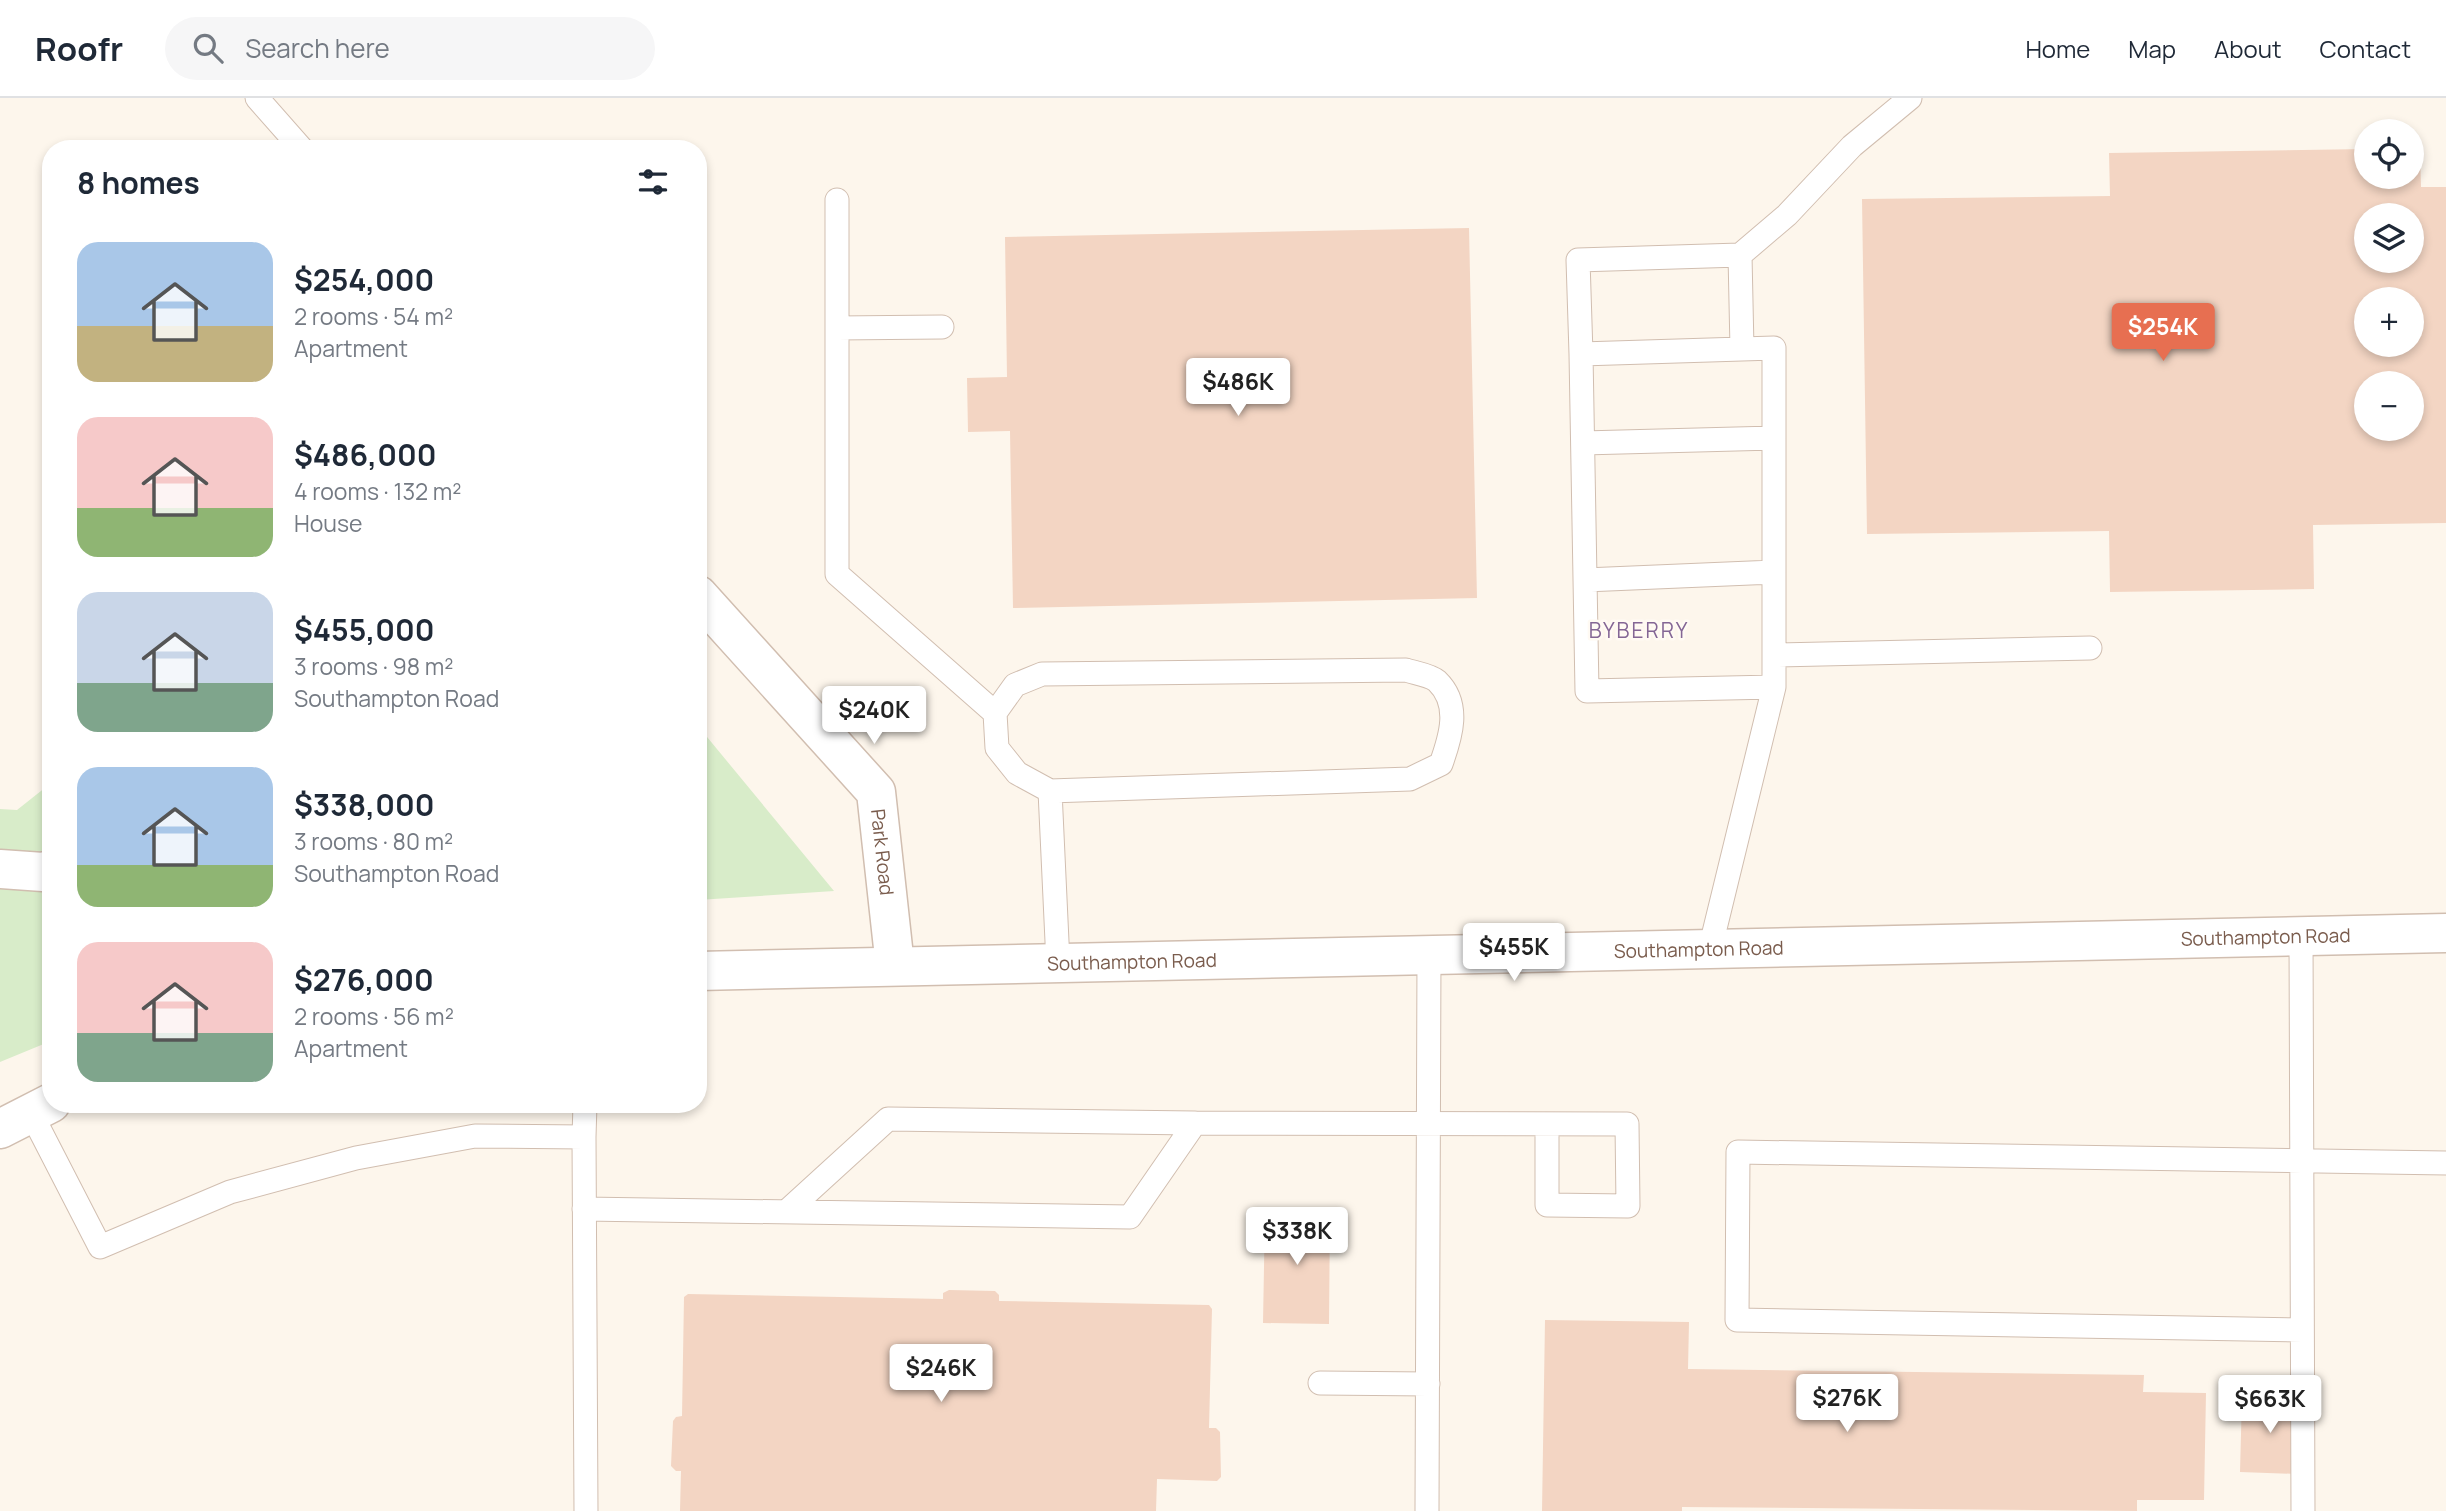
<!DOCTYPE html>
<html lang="en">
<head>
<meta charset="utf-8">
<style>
	body { margin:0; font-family:Manrope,sans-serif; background:#f6f6f7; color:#1f2937; height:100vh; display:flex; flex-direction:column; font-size:26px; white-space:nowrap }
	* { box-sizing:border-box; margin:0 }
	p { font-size:23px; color:#747a83 }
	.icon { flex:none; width:38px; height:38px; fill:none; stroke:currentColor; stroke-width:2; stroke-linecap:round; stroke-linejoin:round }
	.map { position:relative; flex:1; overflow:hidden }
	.panel { position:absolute; left:42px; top:42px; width:665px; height:973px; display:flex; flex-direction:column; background:#fff; border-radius:28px; box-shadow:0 4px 10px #0003 }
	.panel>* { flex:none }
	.buttons { position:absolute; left:2354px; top:21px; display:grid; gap:14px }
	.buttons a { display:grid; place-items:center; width:70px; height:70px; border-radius:50%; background:#fff; box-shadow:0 4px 10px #0003; font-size:35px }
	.price { position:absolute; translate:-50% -60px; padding:0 16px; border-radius:7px; background:#fff; color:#222; font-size:23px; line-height:46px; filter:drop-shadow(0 2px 4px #0008) }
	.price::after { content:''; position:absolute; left:50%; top:42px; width:21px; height:16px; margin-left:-10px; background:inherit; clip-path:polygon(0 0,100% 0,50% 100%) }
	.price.selected { background:#e76f51; color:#fff }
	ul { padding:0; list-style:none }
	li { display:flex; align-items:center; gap:21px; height:175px; padding:0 35px }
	li span { display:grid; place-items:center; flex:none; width:196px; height:140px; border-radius:21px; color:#555 }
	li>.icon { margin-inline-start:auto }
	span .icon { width:84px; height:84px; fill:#fffc; stroke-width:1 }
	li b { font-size:30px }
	h2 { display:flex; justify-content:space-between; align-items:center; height:84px; padding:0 35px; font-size:30px }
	header { display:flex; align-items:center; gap:42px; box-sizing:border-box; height:98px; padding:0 35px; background:#fff; border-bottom:2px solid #e0e1e3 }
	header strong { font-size:33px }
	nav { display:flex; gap:38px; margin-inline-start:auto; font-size:24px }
	.search { width:490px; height:63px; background:#f6f6f7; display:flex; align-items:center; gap:18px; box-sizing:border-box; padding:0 24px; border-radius:38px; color:#747a83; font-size:26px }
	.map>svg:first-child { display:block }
	.green { fill:#d8ecc9 }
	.building { fill:#f3d5c3; fill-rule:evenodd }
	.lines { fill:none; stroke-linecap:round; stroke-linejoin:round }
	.service-casing { stroke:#d1beb0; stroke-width:25 }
	.minor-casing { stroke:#d1beb0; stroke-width:41 }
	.tertiary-casing { stroke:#d1beb0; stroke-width:41 }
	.service { stroke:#fff; stroke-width:23 }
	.minor { stroke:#fff; stroke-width:38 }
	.tertiary { stroke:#fff; stroke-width:38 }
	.labels { text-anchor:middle; stroke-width:5; stroke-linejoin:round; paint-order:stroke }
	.street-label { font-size:19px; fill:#7a5c4d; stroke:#fffaf3 }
	.neighbourhood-label { font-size:21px; letter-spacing:2px; fill:#846695; stroke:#fffaf3 }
</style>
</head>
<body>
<header>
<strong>Roofr</strong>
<div class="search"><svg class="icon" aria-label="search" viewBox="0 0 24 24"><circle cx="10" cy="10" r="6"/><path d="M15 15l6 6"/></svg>Search here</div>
<nav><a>Home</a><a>Map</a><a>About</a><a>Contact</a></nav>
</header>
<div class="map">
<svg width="2446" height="1413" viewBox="0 0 2446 1413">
	<rect width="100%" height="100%" fill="#fdf6ec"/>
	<path class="green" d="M698,628l136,165 -136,9z
		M51,685v258l-51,21v-253l17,1z"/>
	<path class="building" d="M2366,51v28h46v-28h8l1,38h25v336l-133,2 1,64 -204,3 -1,-61 -242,3 -5,-335 248,-3 -1,-43zM2366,117h46v46h-46zM2366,201h46v46h-46zM2366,285h46v46h-46z
		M1469,130l8,370 -464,10 -3,-177 -42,1 -1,-54 40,-1 -2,-140z
		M1265,1113h65l-1,113 -66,-1z
		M949,1192l46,1 4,4v6l210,4 3,4 -3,119h7l4,4 1,45 -4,4 -60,-2 -1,32h-476l1,-40h-5l-5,-5 2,-45 3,-4 6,-1 2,-119 4,-3 255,5v-6z
		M1545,1222l144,2 -1,47 456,6 -1,17 63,1 -2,107h-67v11l-455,-4v4h-140z
		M2242,1298l58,1 -2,77 -58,-2z"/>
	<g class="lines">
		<defs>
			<path id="service" d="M257,0l45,51
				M837,102v374l158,139
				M1740,157l47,-40 65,-69 58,-48
				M837,230l105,-1
				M1581,256l-3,-94 162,-5 2,94
				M1583,345l191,-5
				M1585,482l189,-8
				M1774,557l316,-7
				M1050,693l360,-12 31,-15c10,-28 20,-60 -4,-83 -7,-6 -22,-8 -31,-11l-364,4 -27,11 -20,28 2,35 20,25 33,18 8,172
				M2301,838l2,575
				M1710,851l64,-262v-339l-193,6 6,337 187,-4
				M31,1015l69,134 130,-55 126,-34 119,-22 109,1 1,-33
				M584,1039l2,374
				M584,1111l546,8 65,-94 432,1 1,82 -81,-1v-81
				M786,1114l102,-93 307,4
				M2302,1232l-565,-10 1,-168 708,11
				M1320,1285l108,1
				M1427,1413l2,-556"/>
			<g id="minor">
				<path id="s1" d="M698,497l178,197 19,174"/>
				<path d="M0,771l43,3 8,-2"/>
			</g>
			<g id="tertiary">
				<path id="s2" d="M698,873l1748,-38"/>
				<path d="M0,1031l51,-26"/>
			</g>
		</defs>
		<use href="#service" class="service-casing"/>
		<use href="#minor" class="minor-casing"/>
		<use href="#tertiary" class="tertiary-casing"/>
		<use href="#service" class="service"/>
		<use href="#minor" class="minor"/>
		<use href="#tertiary" class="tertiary"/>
	</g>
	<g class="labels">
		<g class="street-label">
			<text dy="7" stroke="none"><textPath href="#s1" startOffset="326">Park Road</textPath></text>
			<text dy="7" stroke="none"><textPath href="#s2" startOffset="1568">Southampton Road</textPath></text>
			<text dy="7" stroke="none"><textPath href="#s2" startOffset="1001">Southampton Road</textPath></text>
			<text dy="7" stroke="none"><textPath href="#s2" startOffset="434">Southampton Road</textPath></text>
		</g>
		<g class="neighbourhood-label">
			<text x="1639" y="540">BYBERRY</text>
		</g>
	</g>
</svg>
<div class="buttons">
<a><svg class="icon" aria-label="locate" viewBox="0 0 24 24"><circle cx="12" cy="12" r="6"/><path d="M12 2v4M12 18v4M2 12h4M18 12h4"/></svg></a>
<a><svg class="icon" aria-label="layers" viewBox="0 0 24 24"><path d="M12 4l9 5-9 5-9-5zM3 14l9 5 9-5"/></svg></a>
<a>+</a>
<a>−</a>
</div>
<b class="price selected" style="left:2163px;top:265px">$254K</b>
<b class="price" style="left:1238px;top:320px">$486K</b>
<b class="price" style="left:874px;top:648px">$240K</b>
<b class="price" style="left:1514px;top:885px">$455K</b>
<b class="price" style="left:1297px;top:1169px">$338K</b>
<b class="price" style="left:941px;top:1306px">$246K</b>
<b class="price" style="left:1847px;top:1336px">$276K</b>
<b class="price" style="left:2270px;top:1337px">$663K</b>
<section class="panel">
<h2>8 homes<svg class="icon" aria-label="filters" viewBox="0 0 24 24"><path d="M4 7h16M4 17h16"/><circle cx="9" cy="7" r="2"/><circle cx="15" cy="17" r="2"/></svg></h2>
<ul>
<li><span style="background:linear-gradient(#a9c7e8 60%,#c2b280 0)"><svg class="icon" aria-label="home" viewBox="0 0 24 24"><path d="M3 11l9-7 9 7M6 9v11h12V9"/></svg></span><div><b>$254,000</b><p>2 rooms · 54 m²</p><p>Apartment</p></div></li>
<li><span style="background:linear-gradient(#f6c9c9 65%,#8fb573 0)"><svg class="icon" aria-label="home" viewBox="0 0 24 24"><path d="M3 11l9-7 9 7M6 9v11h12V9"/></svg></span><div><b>$486,000</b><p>4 rooms · 132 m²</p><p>House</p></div></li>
<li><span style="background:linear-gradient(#c9d6e8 65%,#7fa58c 0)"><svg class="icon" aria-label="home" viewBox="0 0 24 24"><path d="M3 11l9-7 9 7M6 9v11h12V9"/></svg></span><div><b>$455,000</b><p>3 rooms · 98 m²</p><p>Southampton Road</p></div></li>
<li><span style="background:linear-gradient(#a9c7e8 70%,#8fb573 0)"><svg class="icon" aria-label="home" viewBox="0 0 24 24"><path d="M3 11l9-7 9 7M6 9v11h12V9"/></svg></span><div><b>$338,000</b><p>3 rooms · 80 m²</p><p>Southampton Road</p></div></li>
<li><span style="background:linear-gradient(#f6c9c9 65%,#7fa58c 0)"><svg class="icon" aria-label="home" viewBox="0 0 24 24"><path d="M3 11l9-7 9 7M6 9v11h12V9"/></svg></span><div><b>$276,000</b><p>2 rooms · 56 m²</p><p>Apartment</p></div></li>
</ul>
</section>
</div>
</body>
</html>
